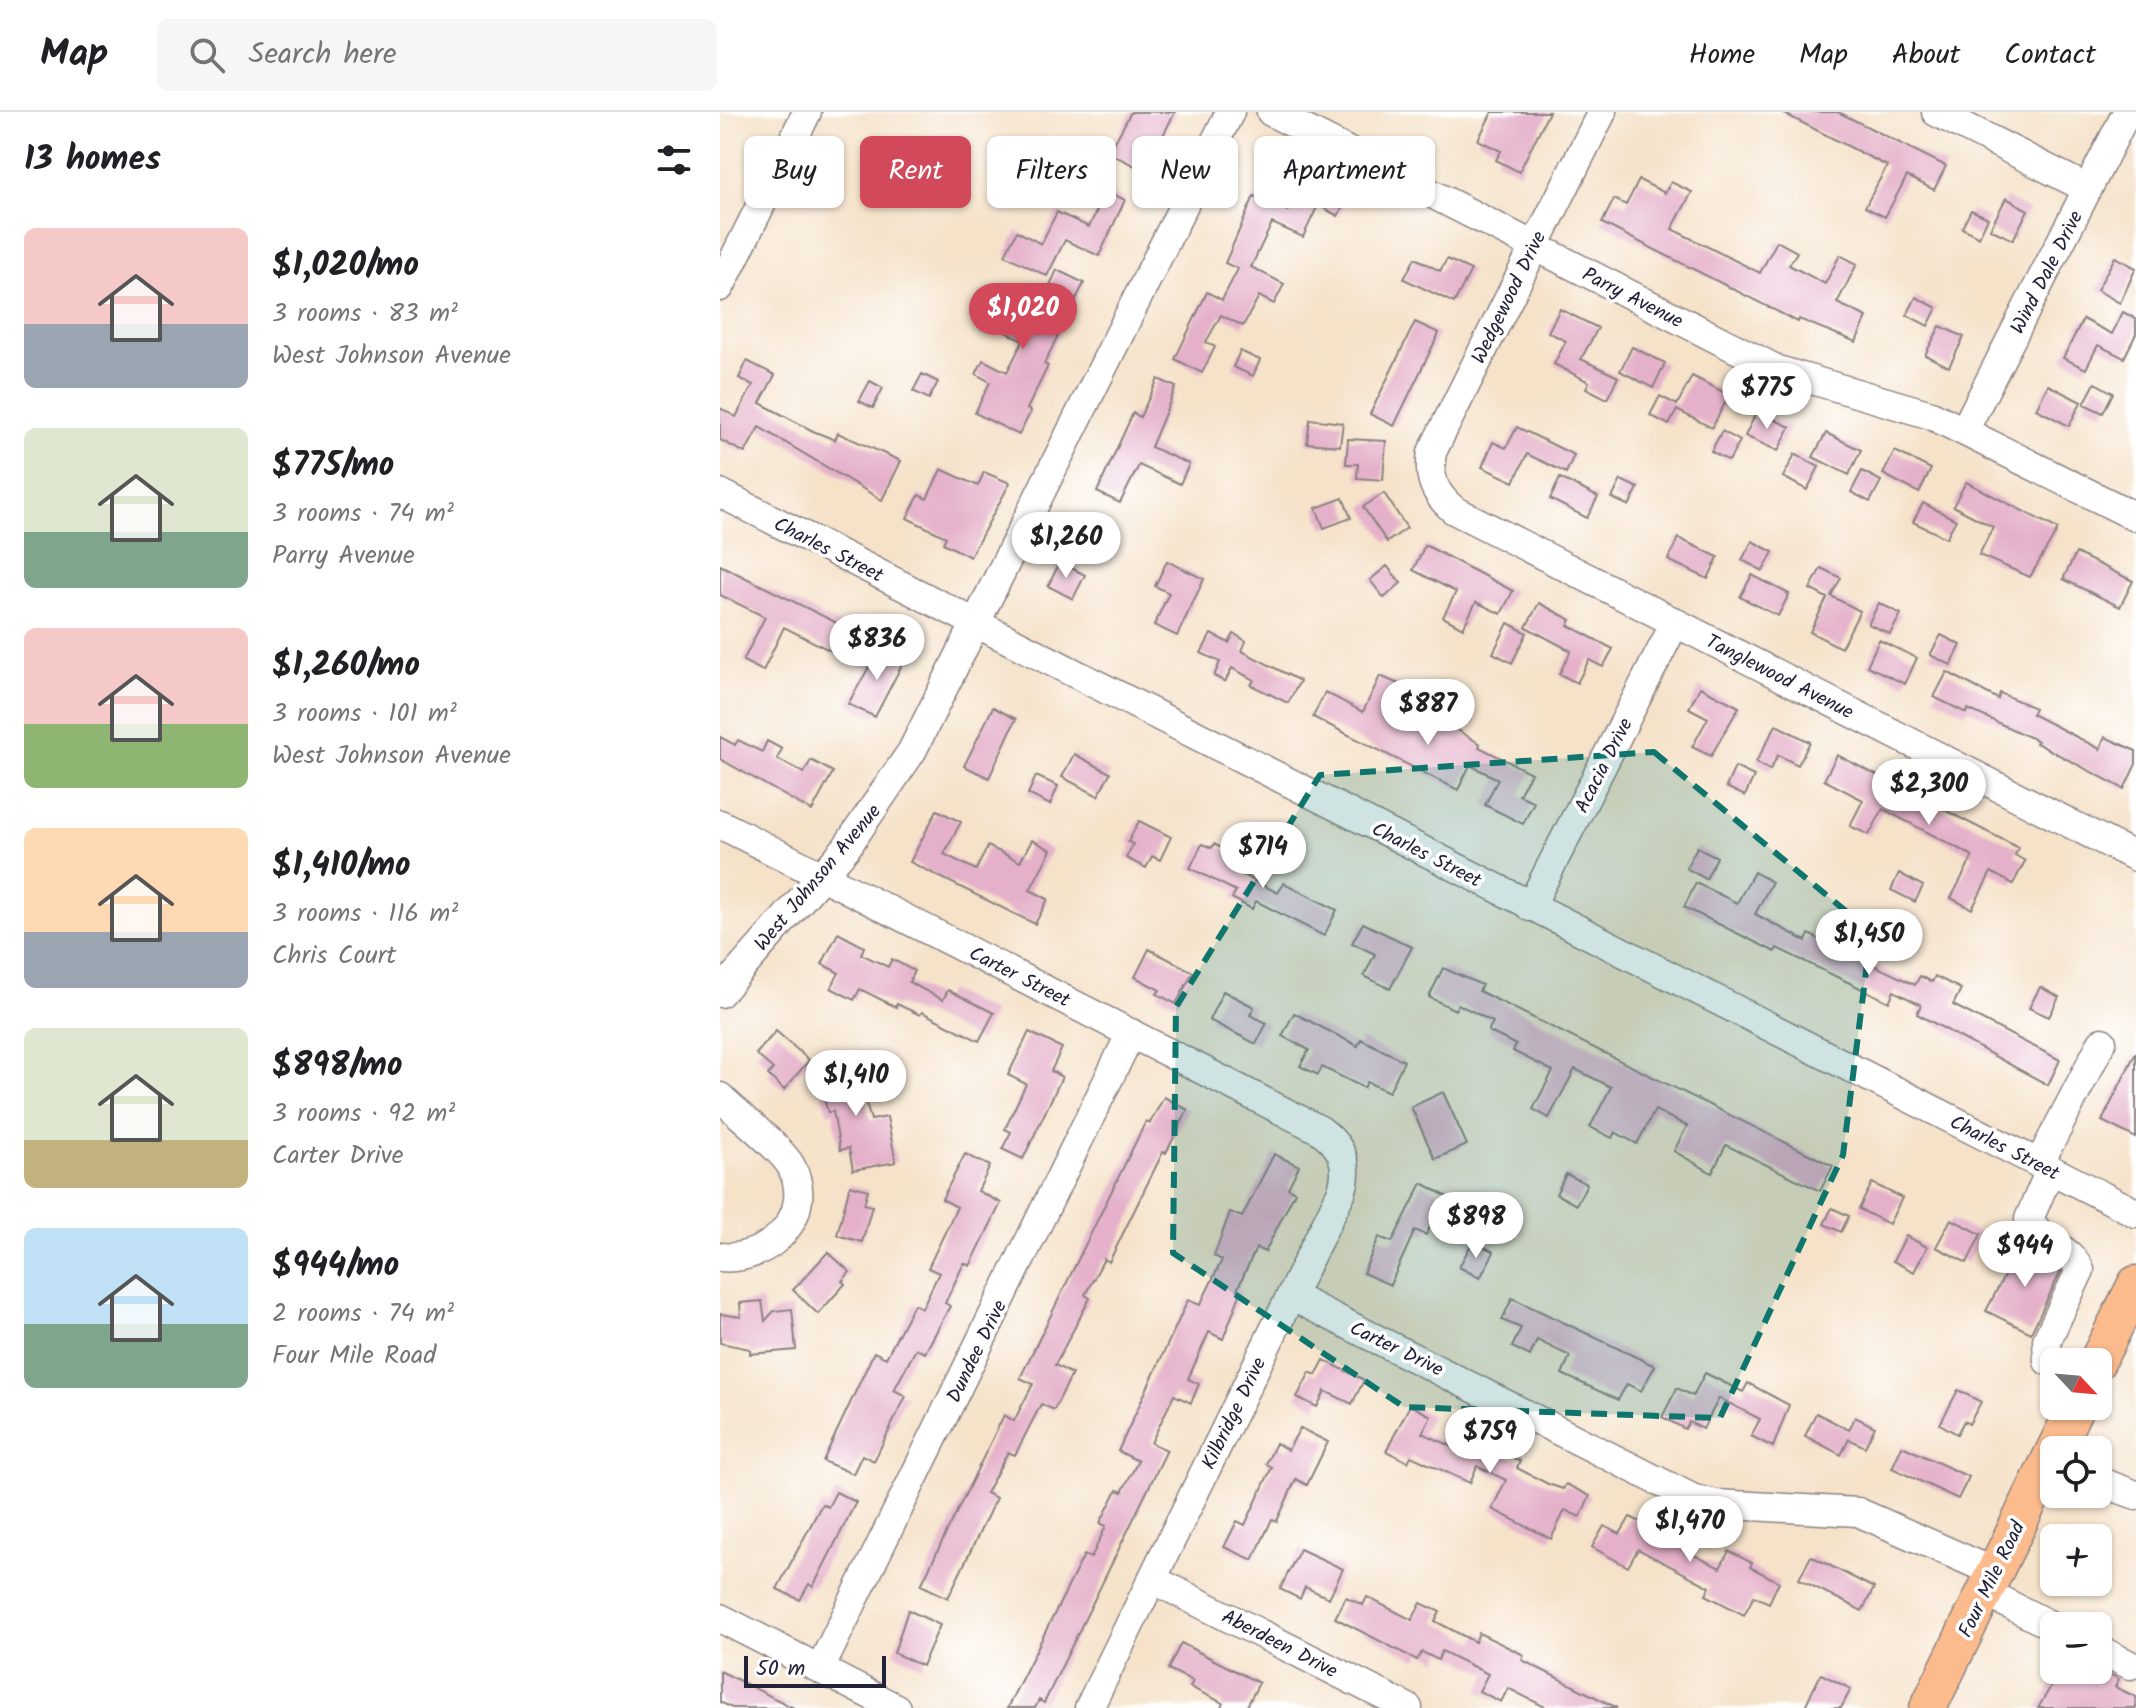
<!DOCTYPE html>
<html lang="en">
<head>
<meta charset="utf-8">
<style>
	body { margin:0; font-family:Kalam,sans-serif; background:#f6f6f6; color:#202124; height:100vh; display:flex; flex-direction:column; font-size:30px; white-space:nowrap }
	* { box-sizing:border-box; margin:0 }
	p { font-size:26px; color:#757577 }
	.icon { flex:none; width:44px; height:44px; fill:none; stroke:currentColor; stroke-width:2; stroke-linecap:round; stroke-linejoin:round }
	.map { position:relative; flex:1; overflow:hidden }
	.panel { display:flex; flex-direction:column; background:#fff; width:720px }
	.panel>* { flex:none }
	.hud { position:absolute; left:24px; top:24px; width:760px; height:72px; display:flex; gap:16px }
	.needle { width:52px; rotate:116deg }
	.controls { position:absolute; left:1320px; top:1236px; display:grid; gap:16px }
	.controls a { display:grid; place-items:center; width:72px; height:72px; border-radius:12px; background:#fff; box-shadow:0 2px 6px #0004; font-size:40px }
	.scale { position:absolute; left:24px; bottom:20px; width:142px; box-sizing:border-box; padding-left:8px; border:4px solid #22223b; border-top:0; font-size:22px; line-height:28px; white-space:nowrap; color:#22223b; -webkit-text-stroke:6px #fff; paint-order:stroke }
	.price { position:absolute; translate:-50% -68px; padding:0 18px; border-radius:28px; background:#fff; color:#222; font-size:26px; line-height:52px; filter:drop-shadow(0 2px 4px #0008) }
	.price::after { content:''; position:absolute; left:50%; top:48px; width:24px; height:18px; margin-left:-12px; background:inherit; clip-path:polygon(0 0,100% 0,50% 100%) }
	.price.selected { background:#d1495b; color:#fff }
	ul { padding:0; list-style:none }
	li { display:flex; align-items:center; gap:24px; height:200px; padding:0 24px }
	li span { display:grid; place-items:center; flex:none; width:224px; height:160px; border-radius:12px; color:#555 }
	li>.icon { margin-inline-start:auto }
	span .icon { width:96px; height:96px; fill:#fffc; stroke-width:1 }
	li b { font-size:34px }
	h2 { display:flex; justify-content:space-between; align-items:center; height:96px; padding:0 24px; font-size:34px }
	.pill { padding:0 28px; border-radius:12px; background:#fff; box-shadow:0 2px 6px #0004; font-size:28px; line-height:72px }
	.pill.selected { background:#d1495b; color:#fff }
	header { display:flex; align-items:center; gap:48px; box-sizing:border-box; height:112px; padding:0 40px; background:#fff; border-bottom:2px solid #e0e0e0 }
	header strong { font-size:38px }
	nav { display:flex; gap:44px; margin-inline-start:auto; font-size:28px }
	.search { width:560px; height:72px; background:#f6f6f6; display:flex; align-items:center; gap:20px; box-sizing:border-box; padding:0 28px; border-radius:12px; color:#757577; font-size:30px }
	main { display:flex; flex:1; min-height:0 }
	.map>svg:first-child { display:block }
	.building { fill:#e5b1ca }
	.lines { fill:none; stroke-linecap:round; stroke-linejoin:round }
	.minor-casing { stroke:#8c8282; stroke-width:31 }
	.major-casing { stroke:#8c8282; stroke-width:39 }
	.minor { stroke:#fff; stroke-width:28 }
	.major { stroke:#fbbb8d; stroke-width:36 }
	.marked { fill:#0f766e; fill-opacity:0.2; stroke:#0f766e; stroke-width:6; stroke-dasharray:16 10; stroke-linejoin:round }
	.labels { text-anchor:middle; stroke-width:7; stroke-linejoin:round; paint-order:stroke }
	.street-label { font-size:20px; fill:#22223b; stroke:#fff }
</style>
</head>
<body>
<header>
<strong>Map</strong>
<div class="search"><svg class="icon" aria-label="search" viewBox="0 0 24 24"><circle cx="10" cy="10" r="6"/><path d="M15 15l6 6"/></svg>Search here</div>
<nav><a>Home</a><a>Map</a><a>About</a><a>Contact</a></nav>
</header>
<main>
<section class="panel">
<h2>13 homes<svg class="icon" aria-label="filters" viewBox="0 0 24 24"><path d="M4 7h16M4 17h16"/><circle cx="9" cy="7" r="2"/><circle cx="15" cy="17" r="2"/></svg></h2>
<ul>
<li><span style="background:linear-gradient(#f6c9c9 60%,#9aa5b1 0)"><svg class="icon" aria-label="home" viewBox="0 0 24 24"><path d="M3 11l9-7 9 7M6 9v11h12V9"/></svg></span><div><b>$1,020/mo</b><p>3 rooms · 83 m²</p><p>West Johnson Avenue</p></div></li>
<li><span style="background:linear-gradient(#dfe7d0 65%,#7fa58c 0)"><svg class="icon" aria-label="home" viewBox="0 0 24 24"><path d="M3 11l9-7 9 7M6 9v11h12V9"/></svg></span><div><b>$775/mo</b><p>3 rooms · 74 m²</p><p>Parry Avenue</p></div></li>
<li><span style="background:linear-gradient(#f6c9c9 60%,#8fb573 0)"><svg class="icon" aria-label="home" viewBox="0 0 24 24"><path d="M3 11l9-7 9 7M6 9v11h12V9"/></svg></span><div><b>$1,260/mo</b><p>3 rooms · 101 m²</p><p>West Johnson Avenue</p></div></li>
<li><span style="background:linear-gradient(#ffd9b3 65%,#9aa5b1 0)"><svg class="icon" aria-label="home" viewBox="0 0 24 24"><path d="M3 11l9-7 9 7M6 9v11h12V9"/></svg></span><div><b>$1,410/mo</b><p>3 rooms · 116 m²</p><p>Chris Court</p></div></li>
<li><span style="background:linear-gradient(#dfe7d0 70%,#c2b280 0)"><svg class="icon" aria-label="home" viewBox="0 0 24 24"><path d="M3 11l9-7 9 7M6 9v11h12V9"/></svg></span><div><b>$898/mo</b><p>3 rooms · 92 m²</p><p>Carter Drive</p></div></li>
<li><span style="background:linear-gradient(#bfe0f5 60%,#7fa58c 0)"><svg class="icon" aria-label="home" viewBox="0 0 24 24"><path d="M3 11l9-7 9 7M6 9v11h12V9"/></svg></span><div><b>$944/mo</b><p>2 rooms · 74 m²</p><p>Four Mile Road</p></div></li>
</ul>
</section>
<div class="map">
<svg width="1416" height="1596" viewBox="0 0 1416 1596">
	<rect width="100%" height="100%" fill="#fff"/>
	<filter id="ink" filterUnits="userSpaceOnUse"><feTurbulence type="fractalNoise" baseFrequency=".0125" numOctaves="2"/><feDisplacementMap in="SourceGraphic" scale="16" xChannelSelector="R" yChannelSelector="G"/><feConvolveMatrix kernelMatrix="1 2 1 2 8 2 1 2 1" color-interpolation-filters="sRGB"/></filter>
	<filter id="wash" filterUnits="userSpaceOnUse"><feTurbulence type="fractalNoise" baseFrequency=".006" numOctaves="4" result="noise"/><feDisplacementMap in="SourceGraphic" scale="32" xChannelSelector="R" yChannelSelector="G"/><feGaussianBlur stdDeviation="1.8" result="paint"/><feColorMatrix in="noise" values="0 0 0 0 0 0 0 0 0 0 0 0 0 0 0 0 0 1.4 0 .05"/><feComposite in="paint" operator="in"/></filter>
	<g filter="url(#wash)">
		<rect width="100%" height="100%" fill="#f5e2c9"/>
		<g id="blocks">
			<path class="building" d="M411,0h44l-30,59 -36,-18z
				M772,0h57l-30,60 -23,-12 5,-9 -23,-11z
				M1061,0h57l108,54 -12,24 -27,-14 -22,41 -20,-10 22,-41z
				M588,61l41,21 -11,22 -20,-11 -15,32 -31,-14 -21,44 33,17 -10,20 -15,-8 -16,30 -22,-11 -15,27 9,5 -13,26 -27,-14 32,-67 15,8 16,-31 -13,-6 29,-67 34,15z
				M919,68l26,13 6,-11 21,10 -20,37 88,44 17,-32 20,11 -8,13 36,19 15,-29 17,9 -20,39 30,14 -11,25 -57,-23 -1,3 -196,-99 12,-24 12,6z
				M386,79l19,9 -26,56 -34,-16 -18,36 -42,-21 12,-24 24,13 16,-32 32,15z
				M1286,86l22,12 -15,30 -23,-11z
				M1251,98l17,8 -9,19 -17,-9z
				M1395,145l21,11 -16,35 -23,-13z
				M695,146l25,13 7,-12 24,11 -17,33 -50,-24z
				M337,158l27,13 -40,81 4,2 -21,43 4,2 -12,24 -44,-22 15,-31 -14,-8 7,-14 24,12 16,-31 -52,-27 11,-22 52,27z
				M1196,185l21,11 -9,18 -21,-11z
				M840,197l38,19 -17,31 37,18 -11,22 -21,-11 3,-6 -35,-18 12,-23 -18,-9z
				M1403,200l13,7v15l-12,24 -26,-13 -12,24 -23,-11 20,-39 29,15z
				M695,210l24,11 -45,93 -24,-12z
				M1220,214l24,11 -15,30 -24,-12z
				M912,235l33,16 -12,25 -33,-17z
				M520,239l20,9 -7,16 -20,-9z
				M27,249l28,14 -15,28 53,28 22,9 3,-7 63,28 -19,39 -123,-73 -14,26 -25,-13v-32l16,9 17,-32 -14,-7z
				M202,262l16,8 -9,17 -16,-8z
				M972,264l37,19 -17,33 -35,-18 -8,15 -19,-10 10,-19 17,9z
				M438,267l18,8 -25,60 38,17 -9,20 -41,-19 -19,38 -23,-11 36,-79 7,4z
				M150,269l13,7 -10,20 -14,-7z
				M1375,271l18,10 -10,20 -19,-9z
				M1328,273l33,17 -12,24 -33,-17z
				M1037,299l33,16 -12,24 -33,-15z
				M590,307l33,4 -3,23 -33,-3z
				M797,315l57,28 -8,18 -39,-19 -13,28 -32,-15 11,-25 13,6z
				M1002,319l18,10 -11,20 -18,-10z
				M1106,321l35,17 -12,25 -36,-18z
				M628,327l38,2 -3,39 -26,-2 1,-14h-12z
				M1175,339l36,18 -12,24 -36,-19z
				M1075,342l24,13 -12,23 -24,-13z
				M221,357l37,17 6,-14 26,11 -40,74 -27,-14 3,-6 -39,-19 12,-23 8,4z
				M1142,359l19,10 -11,21 -19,-10z
				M840,366l38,19 -11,21 -37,-19z
				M901,368l17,8 -9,18 -17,-8z
				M1246,370l92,47 -28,48 -51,-22 14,-28 -40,-21z
				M664,381l23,35 -20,14 -24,-35z
				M623,386l8,20 -27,10 -8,-20z
				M1203,391l33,17 -10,18 -33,-16z
				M958,426l40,19 -10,22 -40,-19z
				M1032,429l21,11 -10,19 -21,-11z
				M705,433l88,46 -12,23 -25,-12 -13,26 -20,-11 13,-25 -43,-22z
				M1356,441l57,28 -13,26 -57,-28z
				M447,449l37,18 -27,57 -23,-11 15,-32 -14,-7z
				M340,450l25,13 -12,24 -25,-13z
				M0,453l123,61 -12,25 -47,-24 -21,44 -20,-10 22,-44 -45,-22z
				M667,454l14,17 -17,15 -14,-18z
				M1101,456l20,10 -10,18 29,15 -19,37 -31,-16 17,-34 -17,-9z
				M1032,463l37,19 -11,22 -38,-19z
				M819,491l32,17 -3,5 45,24 -10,18 -14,-7 -12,23 -18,-9 12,-23 -45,-24z
				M1159,491l22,11 -11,20 -22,-10z
				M788,511l19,10 -15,30 -19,-10z
				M491,522l18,9 5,-9 12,7 -4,10 58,30 -12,22 -37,-18 3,-5 -22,-12 -7,14 -11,-6 6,-14 -19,-9z
				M1221,523l20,10 -10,20 -21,-10z
				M1159,528l38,18 -12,26 -38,-18z
				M161,534l24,13 -30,58 -27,-13z
				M1227,560l51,27 2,-6 35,15 -3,6 68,35 5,-12 31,14v13l-12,25 -88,-46 2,-2 -70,-32 -2,4 -32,-16z
				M660,564l21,9 -13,28 36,18 9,-16 47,29 -1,3 52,26 -12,22 15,7 -11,22 -38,-19 13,-26 -28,-14 -12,25 -145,-73 12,-25 38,20z
				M980,575l39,20 -28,49 -19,-9 16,-29 -19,-10z
				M273,595l23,12 -27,59 -25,-12z
				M1056,613l34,17 -12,23 -20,-10 -8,15 -14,-8z
				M0,625l15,8 3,-5 24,12 5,-11 15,8 -5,10 27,14 7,-13 22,12 -21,39 -92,-52z
				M354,642l36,19 -12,23 -36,-19z
				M1117,643l182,93 -4,7 10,6 -12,23 -22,-12 -19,37 -21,-11 22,-42 -90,-47 -14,26 -19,-9 13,-26 -39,-20z
				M1015,655l19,9 -9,20 -19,-9z
				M316,664l22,10 -8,19 -22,-11z
				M217,698l24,12 -17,32 32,16 12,-24 32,16 12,-22 19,10 -21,40 18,9 -13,25 -125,-62z
				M419,709l32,16 -11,23 -8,-4 -6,12 -20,-10 7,-14 -5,-2z
				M482,732l10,4 2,-4 23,12 -3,5 11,6 -4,7 37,19 6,-10 53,27 -13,26 -68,-35 -4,8 -20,-11 4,-7 -46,-23z
				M977,735l20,10 -11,22 -20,-11z
				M1034,760l18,10 -17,32 51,27 3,-7 106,51 5,-9 12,6 3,-6 26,13 -8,16 107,55 -12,25 -131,-71 4,-9 -27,-14 -5,11 -112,-54 -2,4 -91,-45 12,-24 41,20z
				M1179,761l24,13 -8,16 -24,-12z
				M643,811l49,24 -22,42 -26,-13 11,-22 -23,-11z
				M118,821l26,14 -3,7 27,13 4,-8 22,12 -5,11 34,18 5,-10 46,23 -15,28 -57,-29 -2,3 -23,-11 -1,3 -36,-18 -6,11 -23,-12 8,-15 -17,-9z
				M429,837l44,23 -17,32 -19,-10 3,-4 -25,-13z
				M723,856l39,17 -3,6 354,175 -13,25 -94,-46 -14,28 -38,-22 13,-25 -32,-16 -18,34 -22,-12 -3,6 -22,-11 21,-40 -36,-18 -26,49 -16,-9 20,-38 -40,-20 3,-6 -28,-14 5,-9 -35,-18 -3,6 -26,-13z
				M1320,875l19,10 -10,20 -20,-9z
				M503,879l31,16 -4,8 17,8 -11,21 -47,-24z
				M574,901l64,33 3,-7 43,22 -15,31 -22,-10 -3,6 -42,-21 -4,8 -18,-9 9,-16 -27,-14z
				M56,919l33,29 -25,30 -16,-15 5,-6 -17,-15z
				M309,920l33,16 -11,23 11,6 -39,82 -21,-10 9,-17 -6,-3 21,-45 -18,-9z
				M1416,940v86l-34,-17z
				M133,946l18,62 16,-3 9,45 -43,8 -4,-22 -9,2 -7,-39 -5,2 -5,-18 3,-1 -7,-26z
				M723,980l24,53 -32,14 -24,-52z
				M444,985l24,13 -22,43 -3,-1 -54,110 -5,-3 -19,36 5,3 -35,67 17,9 -18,36 -13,-6 -26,51 -7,-3 -22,41 10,5 -48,100 -27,-13 83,-170 10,6 19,-37 -13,-6 126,-257 4,2z
				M245,1042l25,12 -12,25 23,12 -31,63 -6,-3 -19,40 5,3 -25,47 -9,-4 -22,41 12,6 -32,65 -12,-6 -9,19 -30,-13 51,-109 12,6 28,-54 8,4 17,-35 -11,-5 29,-61 -15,-8z
				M554,1042l25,12 -11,22 7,4 -30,60 -9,-4 -19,42 4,2 -18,47 -14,-7 -21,47 11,5 -8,19 -17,-8 -23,48 16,7 -123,253 -5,-3 -4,8h-28l77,-153 7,3 15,-32 -6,-3 17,-33 5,2 16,-31 -20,-10 70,-151 12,5 22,-45 -8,-4 16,-44 12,5z
				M846,1062l21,10 -11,21 -20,-11z
				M702,1071l24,13 -20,39 -11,-5 -25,55 -27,-12 16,-36 13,5z
				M1152,1071l30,15 -13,26 -30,-15z
				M130,1073l18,5 -4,14 8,2 -10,36 -25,-7z
				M1112,1096l17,8 -8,16 -17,-8z
				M1231,1107l30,15 -14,29 -31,-16z
				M1186,1124l21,11 -13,25 -21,-11z
				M1303,1128l38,31 -30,62 -45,-22z
				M753,1129l21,11 -14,26 -21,-11z
				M108,1140l22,20 -8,9 3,3 -27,30 -25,-24z
				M792,1186l143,68 -14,25 -14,-7 -9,16 -56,-26 8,-18 -33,-16 -7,16 -18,-9 9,-19 -19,-8z
				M42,1189l3,20 9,-10 18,-2 4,41 -46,4v-5l-30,-6v-29l21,3 -1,-14z
				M604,1248l40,20 -12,24 -27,-13 -8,16 -20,-10 13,-25 6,3z
				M985,1261l38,19 5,-9 41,22 -16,42 -22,-11 9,-17 -41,-21 -16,31 -14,-7 -4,7 -23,-12 15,-29 16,8z
				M1238,1278l23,12 -12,22 -5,-3 -7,13 -17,-10z
				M690,1293l21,11 -9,17 38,17 7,-15 53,26 -3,7 31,16 15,5 3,-5 24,12 -10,21 -15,-7 -14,29 -59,-30 14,-29 -29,-14 -7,17 -59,-27 -3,6 -22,-11z
				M1096,1301l33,17 6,-13 20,10 -10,20 -16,-8 -8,16 -36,-19z
				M580,1316l28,14 -21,43 -11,-6 -19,42 -5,-2 -19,41 -29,-13 13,-26 8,4 27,-58 -6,-3 10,-21 12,7z
				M1182,1334l67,31 -11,22 -66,-31z
				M116,1380l20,10 -43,85 -4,-3 -9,16 -23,-11 45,-85 6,3z
				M910,1405l68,31 -4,7 26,13 9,-17 23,12 -2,4 29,15 -10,21 -15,-7 -10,19 -38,-20 4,-8 -72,-38 -10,18 -36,-20 12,-21 16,8z
				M580,1437l43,20 -14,29 -24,-11 -5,12 -20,-10z
				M1091,1444l63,32 -12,23 -63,-32z
				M626,1485l17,8 4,-8 45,23 9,-17 19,9 -5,9 40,21 4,-9 45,22 -2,5 95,48h-70l-39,-20 -7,14 -22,-11 9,-17 -46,-23 -4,9 -16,-8 -5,8 -82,-42z
				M188,1498l32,15 -18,41 -28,-13z
				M461,1531l78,40 -13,25h-25l2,-5 -33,-16 3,-6 -25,-12z
				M1378,1556l21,11 -4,8 21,10v11h-98l15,-25 2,-13z
				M0,1559l74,37h-62l-12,-6z
				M1101,1562l30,15 -10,19h-37z"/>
		</g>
	</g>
	<g filter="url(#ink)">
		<use href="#blocks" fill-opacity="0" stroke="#8c8282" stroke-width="2"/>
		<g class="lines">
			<defs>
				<path id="minor" d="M551,0l507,258 153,45 205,102
					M882,0l-170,340c-4,25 2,42 22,58l682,347
					M1216,0l152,77
					M0,175l87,-175
					M1244,319l163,-319
					M0,381l1416,720
					M0,712l600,306c22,16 31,35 21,63l-252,515
					M810,795l145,-284
					M0,881l126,-145 66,-97 318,-639
					M0,985c17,17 61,51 71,69 26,49 -22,96 -71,91
					M1319,1052l63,-122
					M1330,1058l-21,49c12,24 40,27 51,51l-33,70 1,21 6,3
					M571,1184l403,203 22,5 142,8 136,60
					M1378,1369l38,14
					M432,1467l256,129
					M1264,1480l70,35
					M0,1506l176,90
					M1378,1537l32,16
					M100,1557l311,-636"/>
				<path id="major" d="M1377,1250l39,-78
					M1208,1596l148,-302"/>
			</defs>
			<use href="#minor" class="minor-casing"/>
			<use href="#major" class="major-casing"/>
			<use href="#minor" class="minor"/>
			<use href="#major" class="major"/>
		</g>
	</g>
	<path class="marked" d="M934,640l217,180 -28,223 -123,263 -316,-11 -231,-154 3,-246 144,-232z"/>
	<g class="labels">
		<g class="street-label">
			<text transform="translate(1326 160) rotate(-63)" y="7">Wind Dale Drive</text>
			<text transform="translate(788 185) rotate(-64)" y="7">Wedgewood Drive</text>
			<text transform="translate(913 185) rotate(27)" y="7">Parry Avenue</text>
			<text transform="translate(109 437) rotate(27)" y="7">Charles Street</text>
			<text transform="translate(1060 564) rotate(27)" y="7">Tanglewood Avenue</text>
			<text transform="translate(883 653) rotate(-63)" y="7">Acacia Drive</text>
			<text transform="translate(707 742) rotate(27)" y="7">Charles Street</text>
			<text transform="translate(97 765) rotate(-50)" y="7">West Johnson Avenue</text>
			<text transform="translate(300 864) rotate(27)" y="7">Carter Street</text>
			<text transform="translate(1285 1035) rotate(27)" y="7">Charles Street</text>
			<text transform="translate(677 1236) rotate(26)" y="7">Carter Drive</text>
			<text transform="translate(256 1239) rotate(-64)" y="7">Dundee Drive</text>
			<text transform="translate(513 1301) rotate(-64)" y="7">Kilbridge Drive</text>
			<text transform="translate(1271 1467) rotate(-64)" y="7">Four Mile Road</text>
			<text transform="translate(560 1531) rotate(27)" y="7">Aberdeen Drive</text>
		</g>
	</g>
</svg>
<div class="controls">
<a><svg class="needle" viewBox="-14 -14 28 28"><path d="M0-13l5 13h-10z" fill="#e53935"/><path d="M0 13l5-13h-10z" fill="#757577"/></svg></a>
<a><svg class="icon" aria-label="locate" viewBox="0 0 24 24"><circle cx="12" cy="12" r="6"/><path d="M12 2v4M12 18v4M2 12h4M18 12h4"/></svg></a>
<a>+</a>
<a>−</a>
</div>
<div class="scale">50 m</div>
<b class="price selected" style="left:303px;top:239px">$1,020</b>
<b class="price" style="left:1047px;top:319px">$775</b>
<b class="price" style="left:346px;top:468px">$1,260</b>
<b class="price" style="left:157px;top:570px">$836</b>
<b class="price" style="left:708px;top:635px">$887</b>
<b class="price" style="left:1209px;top:715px">$2,300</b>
<b class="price" style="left:543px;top:778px">$714</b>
<b class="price" style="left:1149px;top:865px">$1,450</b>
<b class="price" style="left:136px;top:1006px">$1,410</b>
<b class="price" style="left:756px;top:1148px">$898</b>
<b class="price" style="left:1305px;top:1177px">$944</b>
<b class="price" style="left:770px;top:1363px">$759</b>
<b class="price" style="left:970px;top:1452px">$1,470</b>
<div class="hud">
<a class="pill">Buy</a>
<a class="pill selected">Rent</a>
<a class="pill">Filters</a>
<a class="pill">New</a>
<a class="pill">Apartment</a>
</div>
</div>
</main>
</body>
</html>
